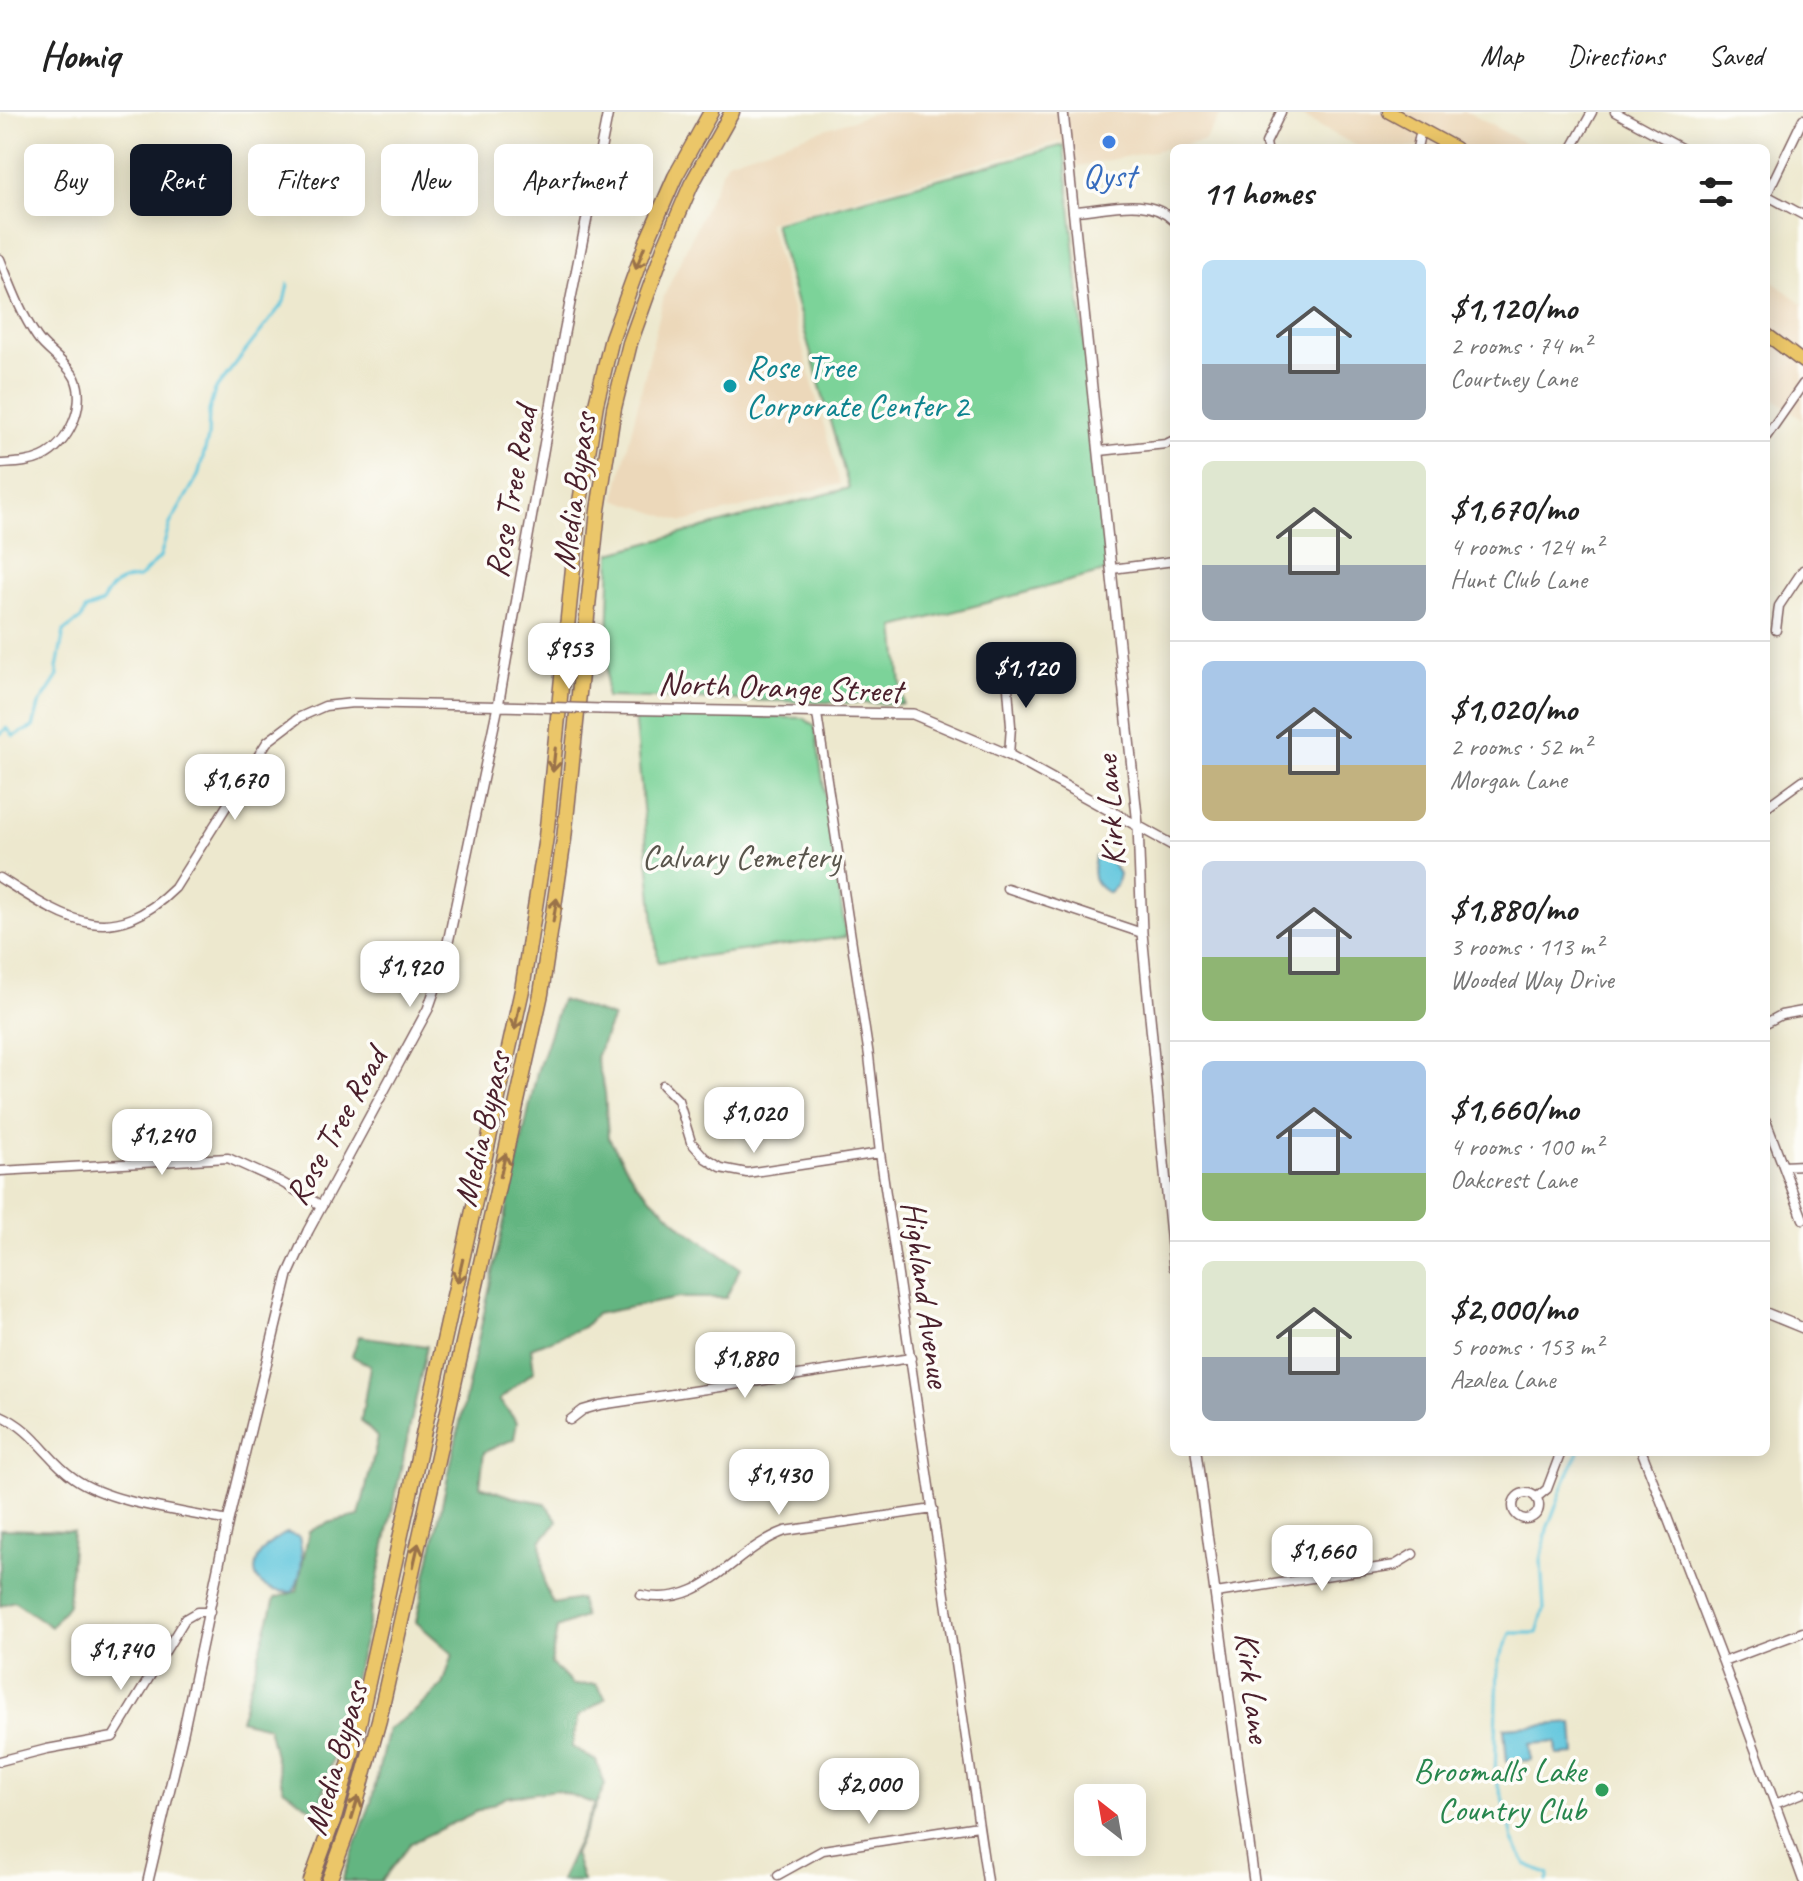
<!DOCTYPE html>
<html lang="en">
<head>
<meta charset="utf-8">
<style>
	body { margin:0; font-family:Caveat,sans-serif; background:#f2f2f2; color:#222; height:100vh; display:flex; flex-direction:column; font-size:30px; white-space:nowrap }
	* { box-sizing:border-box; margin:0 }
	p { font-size:26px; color:#767676 }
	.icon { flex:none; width:44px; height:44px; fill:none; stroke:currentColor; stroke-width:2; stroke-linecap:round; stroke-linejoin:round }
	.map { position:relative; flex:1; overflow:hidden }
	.panel { position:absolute; left:1170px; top:32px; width:600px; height:1312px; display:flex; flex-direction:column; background:#fff; border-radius:12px; box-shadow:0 4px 20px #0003 }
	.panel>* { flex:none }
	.guide { position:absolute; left:24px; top:32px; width:760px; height:72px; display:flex; gap:16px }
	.needle { width:52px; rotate:329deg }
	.fabs { position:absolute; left:1074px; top:1672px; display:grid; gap:16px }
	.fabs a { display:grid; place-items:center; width:72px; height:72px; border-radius:12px; background:#fff; box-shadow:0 4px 20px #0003; font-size:40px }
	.price { position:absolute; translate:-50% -68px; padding:0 18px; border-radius:16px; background:#fff; color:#222; font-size:26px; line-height:52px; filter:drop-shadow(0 2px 4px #0008) }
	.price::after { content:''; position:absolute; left:50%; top:48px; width:24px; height:18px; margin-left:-12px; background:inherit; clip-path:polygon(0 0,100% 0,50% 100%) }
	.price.current { background:#111827; color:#fff }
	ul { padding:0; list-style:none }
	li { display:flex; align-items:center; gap:24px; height:200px; padding:0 32px }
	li+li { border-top:2px solid #e0e0e0 }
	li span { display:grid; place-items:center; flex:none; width:224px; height:160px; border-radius:12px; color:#555 }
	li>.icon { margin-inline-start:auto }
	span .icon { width:96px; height:96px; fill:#fffc; stroke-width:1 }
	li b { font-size:34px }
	h2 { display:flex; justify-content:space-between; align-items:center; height:96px; padding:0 32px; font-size:34px }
	.tag { padding:0 28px; border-radius:12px; background:#fff; box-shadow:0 4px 20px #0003; font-size:28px; line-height:72px }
	.tag.current { background:#111827; color:#fff }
	header { display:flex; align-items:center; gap:48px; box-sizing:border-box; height:112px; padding:0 40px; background:#fff; border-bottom:2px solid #e0e0e0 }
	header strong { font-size:38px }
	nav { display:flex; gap:44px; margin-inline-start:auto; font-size:28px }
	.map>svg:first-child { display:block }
	.built { fill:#ecd8ba }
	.green { fill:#7bd399; stroke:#627962; stroke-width:2 }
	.forest { fill:#64b581; stroke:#576a56; stroke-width:2 }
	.water { fill:#60c6dd; stroke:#557284; stroke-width:2 }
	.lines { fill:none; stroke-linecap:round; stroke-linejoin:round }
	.stream { stroke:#60c6dd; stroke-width:3 }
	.minor-casing { stroke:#836564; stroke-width:11 }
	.tertiary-casing { stroke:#836564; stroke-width:12 }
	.primary-casing { stroke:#836564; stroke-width:15 }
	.motorway-casing { stroke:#836564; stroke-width:17 }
	.minor { stroke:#fff; stroke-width:8 }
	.tertiary { stroke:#fff; stroke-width:9 }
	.primary { stroke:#ebc669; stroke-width:12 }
	.motorway { stroke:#ebc669; stroke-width:14 }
	.tertiary-bridge-casing { stroke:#836564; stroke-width:12; stroke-linecap:butt }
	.tertiary-bridge { stroke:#fff; stroke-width:9 }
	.oneway { stroke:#9a724a }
	.shop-dot { fill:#3f7fe0; stroke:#fdfcf7; stroke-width:3 }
	.culture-dot { fill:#0f9aa8; stroke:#fdfcf7; stroke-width:3 }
	.leisure-dot { fill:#2e9e5b; stroke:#fdfcf7; stroke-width:3 }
	.labels { text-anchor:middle; stroke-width:7; stroke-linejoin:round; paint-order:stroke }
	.shop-label { font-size:34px; fill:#366cbe; stroke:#fdfcf7 }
	.culture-label { font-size:34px; fill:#0d838f; stroke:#fdfcf7; text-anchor:start }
	.street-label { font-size:34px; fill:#4a1f2b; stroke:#fdfcf7 }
	.park-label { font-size:34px; fill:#59554c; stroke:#fdfcf7 }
	.leisure-label { font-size:34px; fill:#27864d; stroke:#fdfcf7; text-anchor:end }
</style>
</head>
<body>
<header>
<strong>Homiq</strong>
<nav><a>Map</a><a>Directions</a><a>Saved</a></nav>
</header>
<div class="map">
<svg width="1803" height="1769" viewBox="0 0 1803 1769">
	<rect width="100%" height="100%" fill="#fdfcf7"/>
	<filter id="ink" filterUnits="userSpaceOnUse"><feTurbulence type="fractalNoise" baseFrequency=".0125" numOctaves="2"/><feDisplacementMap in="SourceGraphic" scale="16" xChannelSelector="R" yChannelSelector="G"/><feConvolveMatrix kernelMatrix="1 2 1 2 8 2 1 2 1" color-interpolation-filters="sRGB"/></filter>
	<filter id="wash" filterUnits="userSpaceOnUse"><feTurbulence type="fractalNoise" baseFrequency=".006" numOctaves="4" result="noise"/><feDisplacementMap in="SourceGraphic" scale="32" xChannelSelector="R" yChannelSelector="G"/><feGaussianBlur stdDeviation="1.8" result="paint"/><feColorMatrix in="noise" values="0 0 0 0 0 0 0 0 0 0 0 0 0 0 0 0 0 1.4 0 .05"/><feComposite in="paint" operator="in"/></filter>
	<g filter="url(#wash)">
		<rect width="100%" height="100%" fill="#ede8ce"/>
		<path class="built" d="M877,0h346l-19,29 -130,26 -12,-26 -294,81 72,262 -157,38 -68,-23 49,-203 63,-135z
			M1294,0h173l67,36h-174z
			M1766,165l37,27v116l-37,-28z"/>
		<path class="green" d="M1064,33l43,426 -212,56 8,77 -297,-7 5,-144 238,-65 -75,-265z
			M634,602l170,4 11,9 31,210 -188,25z"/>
		<path class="forest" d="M561,888l52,17 -17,40 9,35 3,45 28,46 46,44 58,41 -14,30h-47l-83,16 -12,13 -53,21 3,23 -35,29 18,22 -3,17 -30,13 -4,34 33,11 32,6 13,18 -17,20 3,44 9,19 27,-5 4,18 -27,11 -6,36 22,21 23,-1 10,14 -28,19 -6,30 24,14 9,24 -31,69 9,27h-23l35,-77 -38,-14 -50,7 -96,46 -30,38h-39l29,-78 17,-74 27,-18 28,-26 10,-31 -37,-32 121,-550z
			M359,1224l68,10 -61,288 -48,179 -35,-24 -15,-62 -28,-7 35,-122 22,-7 12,-60 22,-9 28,-6 19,-78 -17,-17 9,-55 -18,-10z
			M0,1417l73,2 -5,74 -17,22 -37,-26 -14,5z"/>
		<path class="water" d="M1108,744l11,18 -3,12 -7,7c-16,-9 -18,-17 -14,-36z
			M287,1421l12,4c5,19 4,37 -6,55 -54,1 -45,-42 -6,-59z
			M1573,1611l2,31 -18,1 -1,-13 -26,2 1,16 -24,2 -3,-34z"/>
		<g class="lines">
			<path class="stream" d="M0,622l7,-6 7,8 19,-9 6,-22 19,-29 -1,-8 7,-37 17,-12 4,-9 17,-7c8,-18 18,-24 37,-25l21,-21 10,-33 28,-48 10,-38 1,-27 6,-21 69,-88 4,-18
				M1547,1769l2,-6 -23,-10 -13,-25 -6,-30 -12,-31 3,-116 13,-30h26l7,-24 -3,-48 6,-32 23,-60 9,-17"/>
		</g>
	</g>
	<g filter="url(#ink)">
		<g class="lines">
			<defs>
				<path id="minor" d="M1615,0l66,36
					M1267,36l-1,-5 15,-31
					M1417,36l4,-19
					M1572,36l20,-36
					M1766,83l37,20
					M1766,84l37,-77
					M1075,99c32,-2 74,-16 99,10
					M0,147c11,27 21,55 37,78 10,15 30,25 38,41 12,27 -7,67 -33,79 -13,6 -27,6 -42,7
					M1766,325l37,-53
					M1100,339l66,-7 8,-4
					M1112,457l62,-8
					M1776,518l3,-24 24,-36
					M1006,551l5,63 -2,29
					M817,602l52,342 11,97 107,728
					M1766,695l37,-27
					M0,766c65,41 110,74 175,10l92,-146 33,-25 25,-11 28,-3 145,3
					M1007,776l135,45
					M1766,911l15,-8 22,-4
					M663,973l15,15 13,42 14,16 16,10 26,5 133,-20
					M1766,1009l37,98
					M1783,1054l20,-1
					M0,1059l228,-13 53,24 41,24
					M0,1303c35,15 46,44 74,63 37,26 109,33 154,43
					M570,1308l13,-10 17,-5 311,-47
					M1642,1340l81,210 80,218
					M1513 1394a13 13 0 1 1 26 0a13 13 0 1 1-26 0Z
					M1536,1386l11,-9 14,-37
					M1216,1481l179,-28 18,-11
					M641,1483c64,14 90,-44 144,-64l148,-22
					M1723,1550l80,-30
					M0,1649l47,-12 66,-12 72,-118 12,-7h13
					M1775,1692l28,-11
					M778,1763l45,-25 155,-24"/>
				<path id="tertiary" d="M1063,0l75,713 4,108 32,334
					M498,594l38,1
					M601,597l312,5 96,41 165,91
					M1766,1201l37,15
					M1196,1340l58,429
					M148,1769l35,-148 45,-212 60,-246 20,-44 120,-222 15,-43 55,-260 66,-373 44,-221"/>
				<path id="primary" d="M1389,0l66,36
					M1766,222l37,28"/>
				<path id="motorway" d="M311,1769l24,-66 18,-65 169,-760 24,-153 33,-329 17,-104 16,-66 35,-97 28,-64 36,-65
					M329,1769l22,-60 28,-101 162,-726 23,-155 34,-329 16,-102 16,-65 34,-95 27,-63 41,-73"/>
			</defs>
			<use href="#minor" class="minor-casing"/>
			<use href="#tertiary" class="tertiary-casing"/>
			<use href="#primary" class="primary-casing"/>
			<use href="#motorway" class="motorway-casing"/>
			<use href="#minor" class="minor"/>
			<use href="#tertiary" class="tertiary"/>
			<use href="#primary" class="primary"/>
			<use href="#motorway" class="motorway"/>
			<defs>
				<path id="tertiary-bridge" d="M536,595l65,2"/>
			</defs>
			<use href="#tertiary-bridge" class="tertiary-bridge-casing"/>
			<use href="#tertiary-bridge" class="tertiary-bridge"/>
		</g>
		<defs><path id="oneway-shaft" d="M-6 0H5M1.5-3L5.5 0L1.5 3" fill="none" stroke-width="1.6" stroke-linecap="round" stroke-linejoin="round" transform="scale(2)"/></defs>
		<g class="oneway">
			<use href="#oneway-shaft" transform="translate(640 146) rotate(111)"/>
			<use href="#oneway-shaft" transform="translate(554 648) rotate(96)"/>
			<use href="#oneway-shaft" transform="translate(555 798) rotate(-81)"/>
			<use href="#oneway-shaft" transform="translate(517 906) rotate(101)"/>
			<use href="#oneway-shaft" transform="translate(503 1053) rotate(-77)"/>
			<use href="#oneway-shaft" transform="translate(460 1159) rotate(103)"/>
			<use href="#oneway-shaft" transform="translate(416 1443) rotate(-77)"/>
			<use href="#oneway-shaft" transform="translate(355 1696) rotate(-73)"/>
		</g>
	</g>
	<circle class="shop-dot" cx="1109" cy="30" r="8"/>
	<circle class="culture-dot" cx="730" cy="274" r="8"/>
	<circle class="leisure-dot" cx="1602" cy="1678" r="8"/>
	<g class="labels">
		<g class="shop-label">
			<text x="1109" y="75">Qyst</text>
		</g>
		<g class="culture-label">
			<text x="746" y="266">Rose Tree<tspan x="746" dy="39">Corporate Center 2</tspan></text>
		</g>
		<g class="street-label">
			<text transform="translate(573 379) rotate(-82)" y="12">Media Bypass</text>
			<text transform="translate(510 380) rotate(-80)" y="12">Rose Tree Road</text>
			<text transform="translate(780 574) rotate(2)" y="12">North Orange Street</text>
			<text transform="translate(1109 699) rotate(-94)" y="12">Kirk Lane</text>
			<text transform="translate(335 1014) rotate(-61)" y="12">Rose Tree Road</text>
			<text transform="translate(481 1017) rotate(-77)" y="12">Media Bypass</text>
			<text transform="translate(927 1182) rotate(82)" y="12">Highland Avenue</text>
			<text transform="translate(1254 1575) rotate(83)" y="12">Kirk Lane</text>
			<text transform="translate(335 1646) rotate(-74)" y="12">Media Bypass</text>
		</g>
		<g class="park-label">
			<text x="741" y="756">Calvary Cemetery</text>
		</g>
		<g class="leisure-label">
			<text x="1586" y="1670">Broomalls Lake<tspan x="1586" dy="39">Country Club</tspan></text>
		</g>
	</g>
</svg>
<div class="fabs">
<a><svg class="needle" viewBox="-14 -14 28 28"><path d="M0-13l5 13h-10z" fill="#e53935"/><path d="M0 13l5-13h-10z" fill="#767676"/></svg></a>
</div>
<b class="price" style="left:569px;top:579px">$953</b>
<b class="price current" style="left:1026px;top:598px">$1,120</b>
<b class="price" style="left:235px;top:710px">$1,670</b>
<b class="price" style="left:410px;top:897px">$1,920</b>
<b class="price" style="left:754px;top:1043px">$1,020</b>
<b class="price" style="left:162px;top:1065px">$1,240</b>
<b class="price" style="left:745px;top:1288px">$1,880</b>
<b class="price" style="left:779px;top:1405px">$1,430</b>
<b class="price" style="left:1322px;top:1481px">$1,660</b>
<b class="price" style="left:121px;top:1580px">$1,740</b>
<b class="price" style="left:869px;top:1714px">$2,000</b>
<div class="guide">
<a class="tag">Buy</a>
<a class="tag current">Rent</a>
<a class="tag">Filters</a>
<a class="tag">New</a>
<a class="tag">Apartment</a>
</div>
<section class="panel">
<h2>11 homes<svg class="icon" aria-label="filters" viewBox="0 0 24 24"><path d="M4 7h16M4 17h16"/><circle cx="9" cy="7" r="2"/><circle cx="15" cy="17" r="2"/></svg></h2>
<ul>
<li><span style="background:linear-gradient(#bfe0f5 65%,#9aa5b1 0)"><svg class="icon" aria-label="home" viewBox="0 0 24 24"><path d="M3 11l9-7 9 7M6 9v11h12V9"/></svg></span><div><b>$1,120/mo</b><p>2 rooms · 74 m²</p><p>Courtney Lane</p></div></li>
<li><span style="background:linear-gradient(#dfe7d0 65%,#9aa5b1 0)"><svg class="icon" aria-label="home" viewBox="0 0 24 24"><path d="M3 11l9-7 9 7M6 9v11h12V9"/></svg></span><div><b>$1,670/mo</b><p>4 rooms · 124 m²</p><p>Hunt Club Lane</p></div></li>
<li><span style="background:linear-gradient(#a9c7e8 65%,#c2b280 0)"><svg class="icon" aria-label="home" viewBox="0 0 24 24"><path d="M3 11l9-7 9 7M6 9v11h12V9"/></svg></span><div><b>$1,020/mo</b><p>2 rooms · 52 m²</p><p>Morgan Lane</p></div></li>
<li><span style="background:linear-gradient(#c9d6e8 60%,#8fb573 0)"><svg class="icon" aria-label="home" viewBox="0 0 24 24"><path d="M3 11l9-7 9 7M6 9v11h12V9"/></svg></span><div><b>$1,880/mo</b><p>3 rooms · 113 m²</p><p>Wooded Way Drive</p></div></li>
<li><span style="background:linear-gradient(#a9c7e8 70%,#8fb573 0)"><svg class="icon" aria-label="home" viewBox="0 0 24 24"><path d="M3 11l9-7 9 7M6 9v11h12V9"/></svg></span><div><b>$1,660/mo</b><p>4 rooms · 100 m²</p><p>Oakcrest Lane</p></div></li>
<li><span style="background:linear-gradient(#dfe7d0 60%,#9aa5b1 0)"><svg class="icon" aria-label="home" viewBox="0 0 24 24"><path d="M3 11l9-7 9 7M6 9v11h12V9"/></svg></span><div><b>$2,000/mo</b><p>5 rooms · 153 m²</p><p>Azalea Lane</p></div></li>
</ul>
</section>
</div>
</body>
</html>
